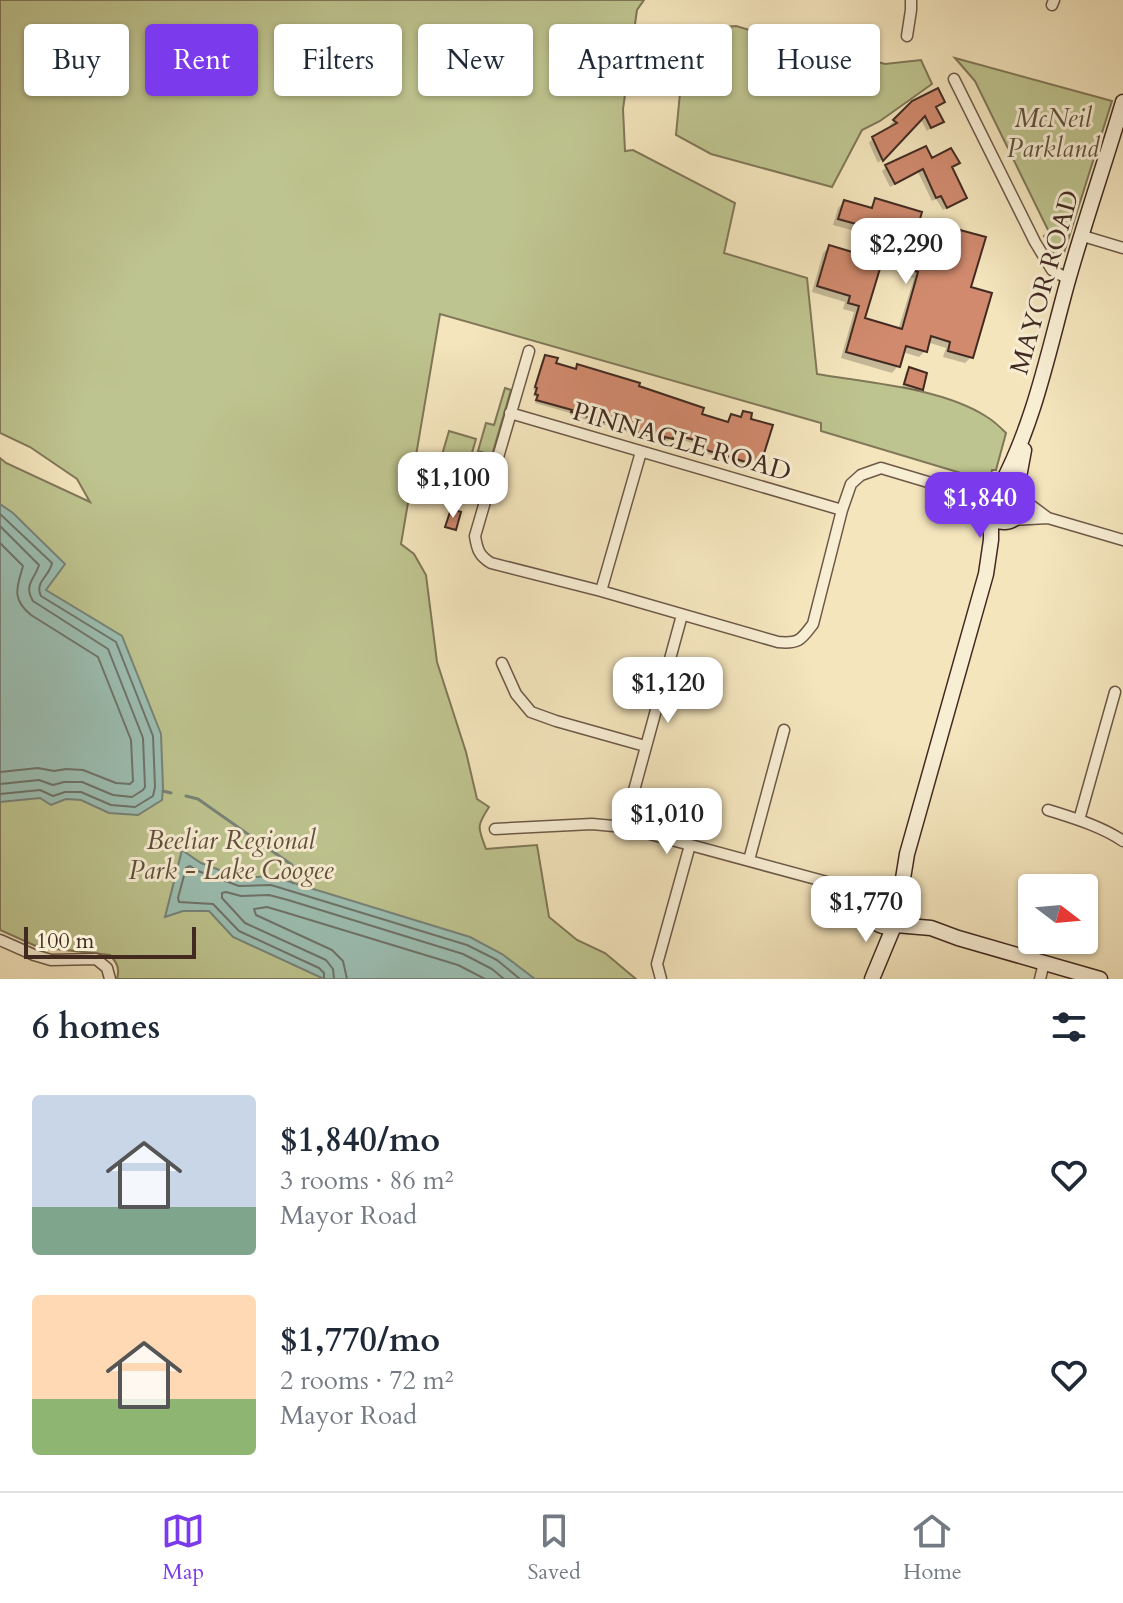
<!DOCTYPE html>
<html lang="en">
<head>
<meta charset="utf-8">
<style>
	body { margin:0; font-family:Cardo,serif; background:#f6f6f7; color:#1f2937; height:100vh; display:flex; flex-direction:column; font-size:30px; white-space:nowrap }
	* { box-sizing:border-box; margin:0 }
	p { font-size:26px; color:#747a83 }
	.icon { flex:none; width:44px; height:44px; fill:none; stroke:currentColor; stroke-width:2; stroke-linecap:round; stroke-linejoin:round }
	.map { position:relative; height:979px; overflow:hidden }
	.panel { display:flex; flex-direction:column; background:#fff; flex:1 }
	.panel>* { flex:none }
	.guide { position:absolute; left:24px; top:24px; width:1076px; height:72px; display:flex; gap:16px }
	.needle { width:52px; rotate:106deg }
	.buttons { position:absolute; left:1018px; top:874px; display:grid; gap:16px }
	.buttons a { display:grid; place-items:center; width:80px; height:80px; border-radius:8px; background:#fff; box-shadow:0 2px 6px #0004; font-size:40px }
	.scale { position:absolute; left:24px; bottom:20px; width:172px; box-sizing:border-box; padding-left:8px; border:4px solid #422a21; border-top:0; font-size:22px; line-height:28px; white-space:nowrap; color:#422a21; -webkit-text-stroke:6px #f8eed4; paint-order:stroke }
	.price { position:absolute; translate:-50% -68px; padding:0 18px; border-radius:16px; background:#fff; color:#222; font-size:26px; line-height:52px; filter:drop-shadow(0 2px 4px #0008) }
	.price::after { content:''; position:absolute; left:50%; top:48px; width:24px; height:18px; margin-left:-12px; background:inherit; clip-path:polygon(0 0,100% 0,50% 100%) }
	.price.on { background:#7c3aed; color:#fff }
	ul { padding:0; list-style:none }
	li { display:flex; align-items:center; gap:24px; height:200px; padding:0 32px }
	li span { display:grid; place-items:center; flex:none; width:224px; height:160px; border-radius:8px; color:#555 }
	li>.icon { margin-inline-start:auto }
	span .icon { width:96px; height:96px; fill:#fffc; stroke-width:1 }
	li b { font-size:34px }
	h2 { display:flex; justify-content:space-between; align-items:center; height:96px; padding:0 32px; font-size:34px }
	.tag { padding:0 28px; border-radius:8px; background:#fff; box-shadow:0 2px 6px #0004; font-size:28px; line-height:72px }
	.tag.on { background:#7c3aed; color:#fff }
	.menu { display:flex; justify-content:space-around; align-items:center; height:112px; border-top:2px solid #e0e1e3; background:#fff; font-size:22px; color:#747a83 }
	.menu a { display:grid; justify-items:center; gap:4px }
	.menu .on { color:#7c3aed }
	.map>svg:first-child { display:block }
	.green { fill:#bec48f; stroke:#807758; stroke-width:2 }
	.water { fill:#9cbfb3; stroke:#788379; stroke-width:2 }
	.shadow { fill:#0003; fill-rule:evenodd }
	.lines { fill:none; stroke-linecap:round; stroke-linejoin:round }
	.shore { stroke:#6f746a; stroke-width:2 }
	.stream { stroke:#788379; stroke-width:3 }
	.building { fill:#d18a6e; stroke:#422a21; stroke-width:2; fill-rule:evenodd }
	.minor-casing { stroke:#6e5948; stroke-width:13 }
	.secondary-casing { stroke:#422a21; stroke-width:17 }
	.minor { stroke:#f8eed4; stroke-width:10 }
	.secondary { stroke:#f8eed4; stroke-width:14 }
	.labels { text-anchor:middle; stroke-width:6; stroke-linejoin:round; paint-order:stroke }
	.park-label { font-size:26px; font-style:italic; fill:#61503c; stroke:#f8eed4 }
	.street-label { font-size:26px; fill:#422a21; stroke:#f8eed4 }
</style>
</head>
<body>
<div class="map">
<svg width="1123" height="979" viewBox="0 0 1123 979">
	<rect width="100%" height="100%" fill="#f4e5bd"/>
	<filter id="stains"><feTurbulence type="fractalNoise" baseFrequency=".0025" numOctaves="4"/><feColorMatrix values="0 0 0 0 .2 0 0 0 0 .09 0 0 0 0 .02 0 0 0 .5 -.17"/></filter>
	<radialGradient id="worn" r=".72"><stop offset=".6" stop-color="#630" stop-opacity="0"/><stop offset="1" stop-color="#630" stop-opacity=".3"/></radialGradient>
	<path class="green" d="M0,0h644l-7,10 -14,99 2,42 8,-1 102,53 -11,50 83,25 10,96c53,9 125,14 170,43 7,4 13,10 19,16l-10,37h-4l-2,10h-6l-163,-49v-8l-381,-109 -39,230 13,10 12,21 11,87 29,90 11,47 12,8c-13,20 -11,20 -3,42l51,-4 12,72 28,23 28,13 31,26h-519c3,-11 0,-16 -7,-24l-72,-8 -38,-17v-472l6,5 84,39 -13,-23 -47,-32 -30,-14z
		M736,26l67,20 36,21 9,-13 37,10 36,-4 11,24 -52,37 -18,9 -30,57 -121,-33 -35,-19 4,-42 20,-64z
		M955,58l157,43 -49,155 -9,-1 -10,-19 5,-4 -74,-151z
		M505,388l6,2 -19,65 -14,-4 8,-28 8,2z
		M449,431l27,8 -17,58 -27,-8z"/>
	<path class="water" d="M0,504l13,9 52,51 -19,26 76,46 39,98 2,54 -1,12 -24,15 -29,-2 -28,-13 -15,-1 -15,6 -11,-7 -40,4z
		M182,850l19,13 40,15 30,-2 199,61 32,17 33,25h-211l-91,-42 -24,-26h-26l-18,6z"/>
	<path class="shadow" d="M913,102h29l-8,6 7,13 -14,10 -7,-13 -42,45 -9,-20 4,-5 20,-10 -3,-3z
		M931,161l26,1 -6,6 13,29 -4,5 -17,8 -7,-11 -4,2 -14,-29 -28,15 -8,-16 5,-4z
		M876,201l31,58 30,10 6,-20 -8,-2 4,-13 6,-6 24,60 2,69 -6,6 -22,-6 3,-9 -19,-6 -2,9 -6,6 -17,-5 -4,14 -6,7 -51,-15 13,-46 -11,-3 2,-7 -33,-10 11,-39 6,-6 27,8 6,-22 -29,-8 5,-17 6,-6 25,7zM881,258l19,5 -3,10 17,5 -16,52 -35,-10z
		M545,357l9,7 21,5 3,-3 59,22 62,27 28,8 4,-7 9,3 4,-6 15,49 -8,5 -53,-16 1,-6 -27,-8 -4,4 -6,-2 -2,2 -90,-26v-2l-35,-10 2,-6 -4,-1 2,-6h-2l9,-30z
		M909,369l12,19 -3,3 -16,-4 4,-15z"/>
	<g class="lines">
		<path class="shore" d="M0,514l52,49c-2,13 -18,19 -11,33l75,46 37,94 2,51 -2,9 -18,11 -24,-2 -30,-13h-16l-12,4 -13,-6 -40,4
			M0,526l39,39c-4,14 -16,20 -6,36l75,48 35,89 2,49 -2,3 -11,7 -19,-2 -31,-13h-18l-11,3 -14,-5 -39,4
			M0,543l23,23c-6,21 -12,33 8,49l67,42 33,83 2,41 -3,3 -14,-1 -33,-13 -17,-1 -12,2 -16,-3 -38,4
			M324,979v-6l-5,-5 -80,-37 -26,-27 -34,-2 -1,-4 8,-30 4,-2 8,5 41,15 32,-1 196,60 30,15 23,19
			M334,979l-1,-10 -7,-9 -81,-37 -23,-25v-5l4,-1 15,4 28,-1 19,5 175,54 29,15 12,10
			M347,979l-4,-18 -11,-11 -76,-35 -2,-6 13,-2 17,5 174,53 27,14"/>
		<path class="stream" d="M163,791l8,2
			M186,796l12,3 94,66 1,18"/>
	</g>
	<path class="building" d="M938,88l7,14 -9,5 8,15 -13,6 -6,-12 -42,45 -11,-24 25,-14 -4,-3 19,-19z
		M926,146l6,12 19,-10 9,15 -8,4 15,31 -20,10 -6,-12 -5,2 -13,-29 -28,15 -10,-19z
		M875,198l47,14 -13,46 32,9 7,-24 -8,-2 5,-15 41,11 -15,50 21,6 -19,65 -25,-7 2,-9 -19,-6 -4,16 -21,-6 -6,21 -54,-15 13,-46 -11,-3 2,-7 -33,-10 12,-41 30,9 8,-27 -29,-8 6,-19 28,8zM885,252l19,5 -2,10 16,5 -16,57 -37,-11z
		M545,355l13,3 -2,5 20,6 1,-5 63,19 -1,3 65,22 -2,6 26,8 3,-8 10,3 2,-6 9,2 -1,6 22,6 -12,38 -4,-1 -1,3 -57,-17 2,-6 -27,-8 -1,5 -8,-2 -1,3 -93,-28 1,-2 -36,-10 2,-5 -3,-1 2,-6 -2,-1z
		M909,367l18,6 -4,17 -19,-6z
		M451,509l10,3 -5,18 -11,-3z"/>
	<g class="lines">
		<defs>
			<path id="minor" d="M1052,5l2,-5
				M907,36l4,-26v-10
				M954,79l81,163 17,28 16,9
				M1083,236l40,12
				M529,351l-54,185c2,13 4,20 16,27l110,28 177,51c21,2 23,-2 35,-18l29,-114 9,-26 10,-9 20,-7 77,23 32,3
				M510,413l332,97
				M963,494l24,14
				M1021,498l27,20
				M1012,520l36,-2 75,22
				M601,591l40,-139
				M502,663l14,31 15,18 25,9 89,25
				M1048,810c25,8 53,16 75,31
				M1079,820l36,-128
				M624,827l58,-212
				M495,829l97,-5 32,3 214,58 42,7
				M749,860l35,-130
				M843,889l27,18
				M0,940l34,15 17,5 45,-1 11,9 3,11
				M661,979l-4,-15 33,-119
				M1040,979l4,-16"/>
			<path id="secondary" d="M986 504a18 18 0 1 1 36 0a18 18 0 1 1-36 0Z
				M1000,487c34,-63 48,-134 67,-203 17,-61 38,-121 56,-182
				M1020,496l-1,-19 5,-27
				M900,897l7,-43 79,-280 5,-34v-24
				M896,925l35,3 27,10 142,41
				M872,979l22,-53c39,-26 -34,-56 -23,-9 6,9 13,11 23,9"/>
		</defs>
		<use href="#minor" class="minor-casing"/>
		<use href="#secondary" class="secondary-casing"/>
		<use href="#minor" class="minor"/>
		<use href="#secondary" class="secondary"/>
	</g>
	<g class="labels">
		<g class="park-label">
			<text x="1053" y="127">McNeil<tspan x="1053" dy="30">Parkland</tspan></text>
			<text x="231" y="849">Beeliar Regional<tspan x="231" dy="30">Park - Lake Coogee</tspan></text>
		</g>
		<g class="street-label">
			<text transform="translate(1044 282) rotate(-74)" y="9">MAYOR ROAD</text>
			<text transform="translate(682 441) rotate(16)" y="9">PINNACLE ROAD</text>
		</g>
	</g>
	<rect width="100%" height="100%" filter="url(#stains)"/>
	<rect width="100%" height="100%" fill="url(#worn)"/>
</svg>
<div class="buttons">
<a><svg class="needle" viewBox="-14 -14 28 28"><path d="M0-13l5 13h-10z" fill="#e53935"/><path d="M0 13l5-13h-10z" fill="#747a83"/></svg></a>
</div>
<div class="scale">100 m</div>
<b class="price" style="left:906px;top:286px">$2,290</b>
<b class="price" style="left:453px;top:520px">$1,100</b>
<b class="price on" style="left:980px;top:540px">$1,840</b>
<b class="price" style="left:668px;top:725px">$1,120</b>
<b class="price" style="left:667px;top:856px">$1,010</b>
<b class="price" style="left:866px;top:944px">$1,770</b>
<div class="guide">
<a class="tag">Buy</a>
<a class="tag on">Rent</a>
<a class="tag">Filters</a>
<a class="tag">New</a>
<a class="tag">Apartment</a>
<a class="tag">House</a>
</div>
</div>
<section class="panel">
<h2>6 homes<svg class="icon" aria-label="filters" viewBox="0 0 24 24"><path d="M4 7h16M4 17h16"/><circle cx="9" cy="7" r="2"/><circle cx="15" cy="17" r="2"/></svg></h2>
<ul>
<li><span style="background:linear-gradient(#c9d6e8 70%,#7fa58c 0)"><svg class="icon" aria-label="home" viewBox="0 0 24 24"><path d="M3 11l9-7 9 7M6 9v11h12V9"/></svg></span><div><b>$1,840/mo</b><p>3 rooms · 86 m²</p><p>Mayor Road</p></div><svg class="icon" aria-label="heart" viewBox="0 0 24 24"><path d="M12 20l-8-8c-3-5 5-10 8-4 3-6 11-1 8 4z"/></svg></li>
<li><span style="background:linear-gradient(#ffd9b3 65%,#8fb573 0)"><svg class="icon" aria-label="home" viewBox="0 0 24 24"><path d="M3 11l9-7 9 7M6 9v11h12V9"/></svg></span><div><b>$1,770/mo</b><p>2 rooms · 72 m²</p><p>Mayor Road</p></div><svg class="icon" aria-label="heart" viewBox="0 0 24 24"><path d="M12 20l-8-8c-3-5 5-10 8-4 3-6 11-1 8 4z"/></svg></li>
</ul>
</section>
<nav class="menu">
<a class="on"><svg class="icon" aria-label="map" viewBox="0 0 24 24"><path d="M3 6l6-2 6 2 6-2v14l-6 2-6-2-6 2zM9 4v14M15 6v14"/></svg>Map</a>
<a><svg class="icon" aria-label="saved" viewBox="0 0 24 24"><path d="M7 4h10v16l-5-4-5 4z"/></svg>Saved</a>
<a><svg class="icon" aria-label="home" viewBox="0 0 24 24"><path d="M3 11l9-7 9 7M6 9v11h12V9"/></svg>Home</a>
</nav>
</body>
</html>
